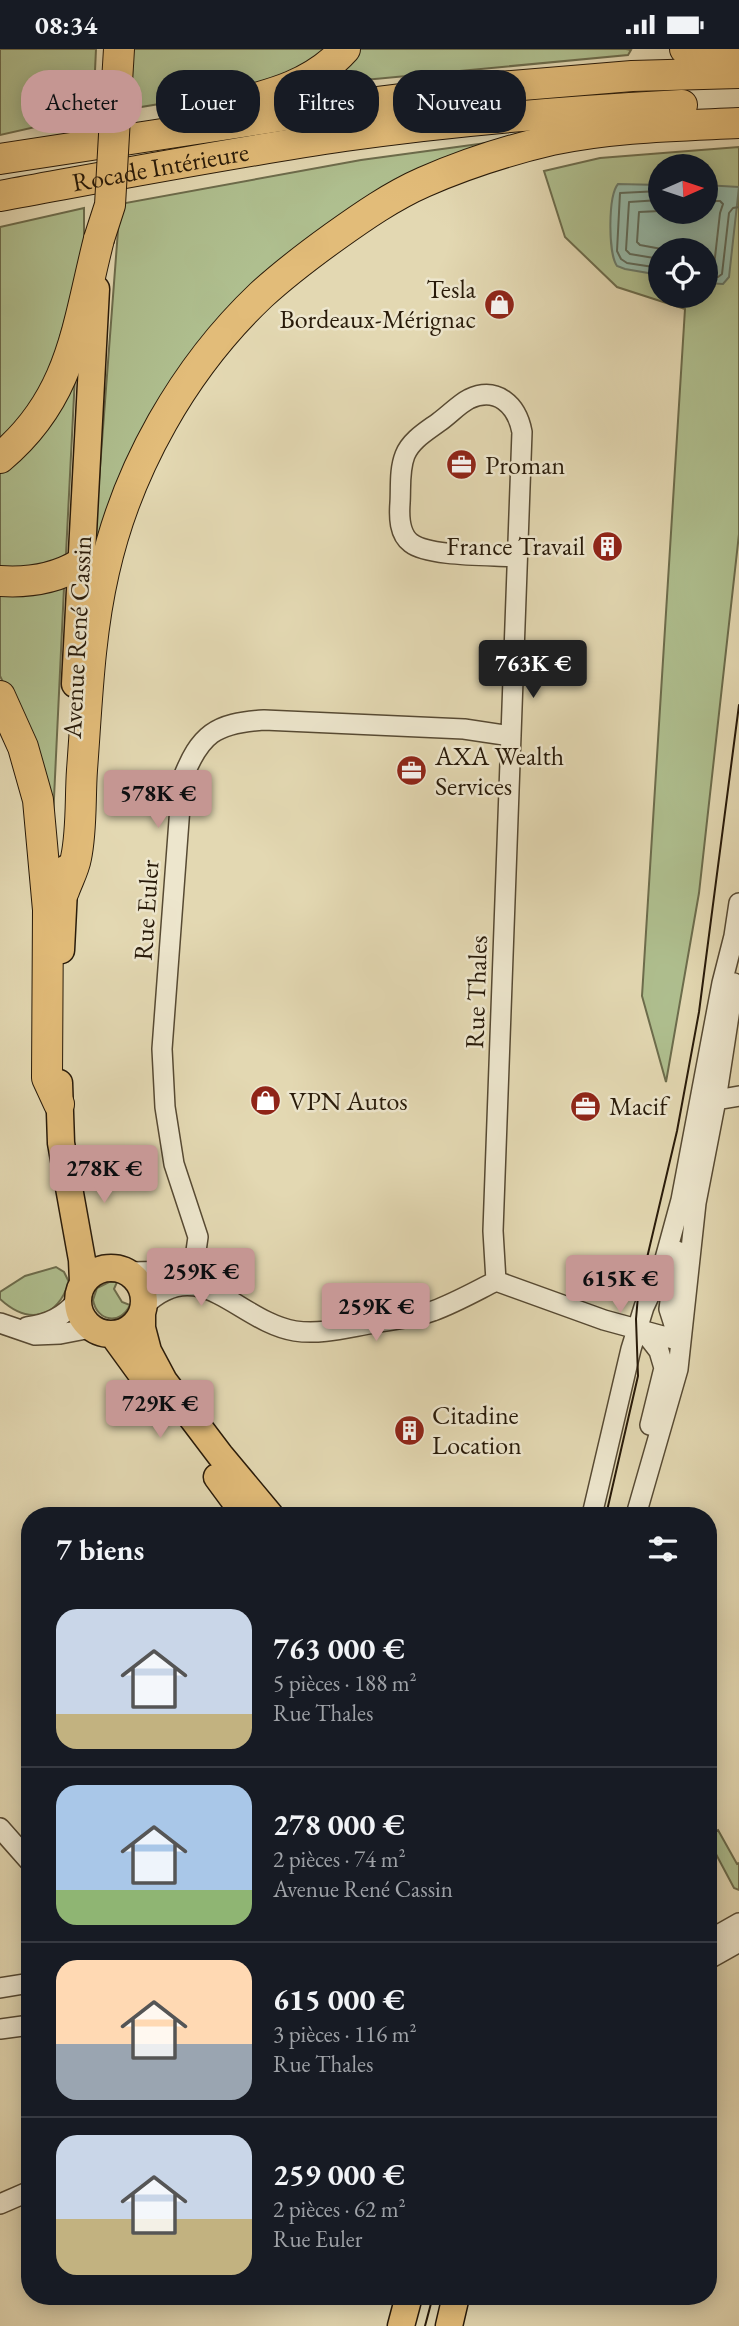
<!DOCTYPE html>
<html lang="fr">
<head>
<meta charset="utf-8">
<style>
	body { margin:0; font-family:"EB Garamond",serif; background:#242831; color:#f1f3f6; height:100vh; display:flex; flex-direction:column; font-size:26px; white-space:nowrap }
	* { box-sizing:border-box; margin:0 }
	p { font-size:23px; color:#9ea1a6 }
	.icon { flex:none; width:38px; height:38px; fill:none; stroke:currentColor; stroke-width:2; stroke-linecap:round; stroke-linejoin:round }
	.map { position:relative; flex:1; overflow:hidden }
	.drawer { position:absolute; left:21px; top:1458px; width:696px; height:798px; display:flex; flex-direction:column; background:#171b24; border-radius:28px; box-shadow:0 4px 18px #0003 }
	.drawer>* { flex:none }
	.guide { position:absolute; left:21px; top:21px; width:698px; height:63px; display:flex; gap:14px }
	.needle { width:46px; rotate:87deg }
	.fabs { position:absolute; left:648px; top:105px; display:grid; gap:14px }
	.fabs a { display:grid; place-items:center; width:70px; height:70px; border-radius:50%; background:#171b24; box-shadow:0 4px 18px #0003; font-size:35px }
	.price { position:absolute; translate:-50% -60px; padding:0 16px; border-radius:7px; background:#c59692; color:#111; font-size:23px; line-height:46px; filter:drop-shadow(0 2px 4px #0008) }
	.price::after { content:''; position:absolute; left:50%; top:42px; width:21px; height:16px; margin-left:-10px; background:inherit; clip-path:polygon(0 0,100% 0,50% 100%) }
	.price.current { background:#222; color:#fff }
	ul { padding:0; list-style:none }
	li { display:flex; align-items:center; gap:21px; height:175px; padding:0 35px }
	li+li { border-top:2px solid #363941 }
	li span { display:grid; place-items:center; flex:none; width:196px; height:140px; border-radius:21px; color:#555 }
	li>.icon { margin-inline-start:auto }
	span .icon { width:84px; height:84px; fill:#fffc; stroke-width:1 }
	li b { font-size:30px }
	h2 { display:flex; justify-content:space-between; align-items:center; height:84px; padding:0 35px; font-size:30px }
	.pill { padding:0 24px; border-radius:28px; background:#171b24; box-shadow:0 4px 18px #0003; font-size:24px; line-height:63px }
	.pill.current { background:#c59692; color:#111 }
	.status { display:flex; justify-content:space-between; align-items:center; height:49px; padding:0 35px; background:#171b24; direction:ltr }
	.status svg { height:19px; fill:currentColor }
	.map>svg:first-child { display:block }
	.green { fill:#afbf8f; stroke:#6c6c4c; stroke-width:2; fill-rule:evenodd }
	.water { fill:#95baaa; stroke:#697a6a; stroke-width:2 }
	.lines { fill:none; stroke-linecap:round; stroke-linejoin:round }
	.shore { stroke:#5e6a5a; stroke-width:2 }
	.minor-casing { stroke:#574a33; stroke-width:22 }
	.major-casing { stroke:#281a09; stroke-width:29 }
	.highway-casing { stroke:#281a09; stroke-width:32 }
	.minor { stroke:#ede6cd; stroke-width:19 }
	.major { stroke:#e2bc79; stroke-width:26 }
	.highway { stroke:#e2bc79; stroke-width:30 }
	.tram { stroke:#281a09; stroke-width:2 }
	.highway-bridge-casing { stroke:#281a09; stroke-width:32; stroke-linecap:butt }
	.highway-bridge { stroke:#e2bc79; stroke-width:30 }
	.labels { text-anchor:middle; stroke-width:5; stroke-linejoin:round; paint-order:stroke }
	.street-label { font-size:26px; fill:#281a09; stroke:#ede6cd }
	.poi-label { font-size:26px; fill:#281a09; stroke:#ede6cd; text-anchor:start }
</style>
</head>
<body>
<div class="status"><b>08:34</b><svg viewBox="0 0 49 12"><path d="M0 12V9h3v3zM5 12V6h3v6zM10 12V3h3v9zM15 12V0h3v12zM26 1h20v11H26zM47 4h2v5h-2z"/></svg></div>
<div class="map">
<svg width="739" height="2277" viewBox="0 0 739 2277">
	<rect width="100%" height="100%" fill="#e3d8b2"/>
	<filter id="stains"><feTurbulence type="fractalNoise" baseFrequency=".00286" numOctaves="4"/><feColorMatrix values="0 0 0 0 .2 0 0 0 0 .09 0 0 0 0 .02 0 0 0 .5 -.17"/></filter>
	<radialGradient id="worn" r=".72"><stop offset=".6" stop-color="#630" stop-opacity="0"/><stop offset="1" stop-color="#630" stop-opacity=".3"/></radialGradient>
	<path class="green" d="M0,0h96l-3,65 -93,21z
		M133,0h193l-24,21 -34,16 -139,23z
		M359,0h267l5,1 -3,5 -306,29z
		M501,92l-292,194 -117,238 28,-369 241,-44z
		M739,98v387l-40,359 -33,189 -24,-86 43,-687 -68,-22 -52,-50 -21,-66 56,-13zM660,117h45v46h-45zM660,201h45v46h-45z
		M84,159v43l-35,126 -29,49 -20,16v-215z
		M75,327l-9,178 -21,16 -45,2v-99z
		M64,539l-12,252 -28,-115 -24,-49v-82z
		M56,1218l8,5 5,10c-12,37 -41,43 -69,17v-7l25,-16z
		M109,1233h8l-3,7 8,13 8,3c-9,20 -33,17 -37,-5l4,-12z
		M718,1781l19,34 2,-1v27l-5,-2 -25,-47v-6z"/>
	<path class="water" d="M618,135l42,1v27h45v-27l34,2 -10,90 -6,7 -18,-1v-33h-45v25l-35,-6 -8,-3c-9,-13 -9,-70 1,-82z"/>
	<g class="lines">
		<path class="shore" d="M660,142l-40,2 -3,58 4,8 6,4 33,5
			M660,151l-31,2 -3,48 4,4 30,5
			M705,152h15l3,3 -3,9 -6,53 -3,2h-6
			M660,162l-21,1 -2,30 3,3 27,5
			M705,228h13l4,-3 7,-61 4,-5 6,-1"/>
		<defs>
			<path id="minor" d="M517,508c-25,-2 -88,0 -106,-14 -12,-9 -12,-26 -11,-40 1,-15 -1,-33 5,-48 6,-15 22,-24 34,-33 10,-7 20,-18 30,-23 28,-13 48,6 53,33l-29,799 3,50 108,39 77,21
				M709,1041l7,10 23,-4
				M677,1202l-8,58 8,25
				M129,1223l57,-1 17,4
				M193,1223l5,-35 -24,-73 -9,-57 -3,-58 20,-269c18,-46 33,-57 82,-60l200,9 47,7
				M145,1256c55,-53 94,17 150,26 27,4 54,-4 80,-8 19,-4 40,-5 58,-12 22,-8 43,-20 63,-30
				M0,1274l35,12 25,-1 31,-6
				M27,1278c22,-3 36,-10 51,-27
				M645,1284l14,18 5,17 -14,57
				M592,1466l39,-166 13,-42 19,-41 18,-66 41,-217 12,-47 5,-33
				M636,1466l42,-146 18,-166 20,-103 18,-117
				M0,1779l30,34
				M709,1891l30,-17
				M709,1910l30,-17
				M0,1939l30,-5
				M0,1980l30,-4
				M0,2155l30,-13"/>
			<path id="major" d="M75,635l21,-395
				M61,901l4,-81
				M59,1034l2,60 21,117 1,22
				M78 1252a33 33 0 1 1 66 0a33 33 0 1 1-66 0Z
				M142,1265v14l6,23 16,30 56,74 50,60
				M113,1286l40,55
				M217,1428l28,38
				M401,2277l8,-30
				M449,2277l7,-30"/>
			<g id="highway">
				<path d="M685,0l54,3"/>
				<path d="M117,33l2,-33"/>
				<path d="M218,59c47,-12 93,-21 127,-59"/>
				<path d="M0,110l346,-53 153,-19 133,-11 107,-3"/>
				<path id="s1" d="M0,147c115,-21 229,-43 345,-60 111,-16 225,-25 337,-31"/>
				<path d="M0,409c73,-61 77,-133 99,-219"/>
				<path d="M0,532c29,2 55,-2 80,-17"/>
				<path d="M0,647l23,51 15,53 10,110 -1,168 12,26"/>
				<path d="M64,842c4,-11 10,-22 12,-33 6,-28 4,-60 6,-88 5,-66 7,-133 22,-198 23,-103 80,-204 157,-277 23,-21 48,-40 73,-58 28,-20 58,-41 90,-55 41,-18 85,-32 128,-42 61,-13 125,-14 187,-17"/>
			</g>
		</defs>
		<use href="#minor" class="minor-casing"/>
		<use href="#major" class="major-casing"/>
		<use href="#highway" class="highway-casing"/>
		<use href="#minor" class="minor"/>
		<use href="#major" class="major"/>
		<use href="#highway" class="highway"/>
		<path class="tram" d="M606,1466l32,-139 -2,-57 2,-23 39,-165 22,-119 40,-307
			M425,2277l8,-30"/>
		<defs>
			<path id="highway-bridge" d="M99,190l11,-34 7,-123"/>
		</defs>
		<use href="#highway-bridge" class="highway-bridge-casing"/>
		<use href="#highway-bridge" class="highway-bridge"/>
	</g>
	<defs>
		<symbol id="shop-disc" viewBox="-11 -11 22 22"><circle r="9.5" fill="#8f2418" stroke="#ede6cd"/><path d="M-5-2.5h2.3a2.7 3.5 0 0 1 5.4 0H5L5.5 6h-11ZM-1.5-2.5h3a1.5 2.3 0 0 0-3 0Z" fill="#fff"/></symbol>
		<symbol id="office-disc" viewBox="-11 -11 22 22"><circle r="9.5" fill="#8f2418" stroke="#ede6cd"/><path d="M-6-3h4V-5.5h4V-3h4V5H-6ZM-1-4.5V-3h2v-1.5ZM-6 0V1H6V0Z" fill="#fff"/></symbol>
		<symbol id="building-disc" viewBox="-11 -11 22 22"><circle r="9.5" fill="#8f2418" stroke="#ede6cd"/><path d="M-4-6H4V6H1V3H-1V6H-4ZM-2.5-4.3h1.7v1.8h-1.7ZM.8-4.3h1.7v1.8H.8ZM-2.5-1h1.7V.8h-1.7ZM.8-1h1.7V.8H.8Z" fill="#fff"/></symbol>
	</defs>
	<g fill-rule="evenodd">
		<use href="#shop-disc" x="482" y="238" width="35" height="35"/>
		<use href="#office-disc" x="444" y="398" width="35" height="35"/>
		<use href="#building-disc" x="590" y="480" width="35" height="35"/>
		<use href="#office-disc" x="394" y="704" width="35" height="35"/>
		<use href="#shop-disc" x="248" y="1034" width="35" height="35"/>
		<use href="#office-disc" x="568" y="1040" width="35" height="35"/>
		<use href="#building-disc" x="392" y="1364" width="35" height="35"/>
	</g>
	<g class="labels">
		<g class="street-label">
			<text dy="9" stroke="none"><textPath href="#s1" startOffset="163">Rocade Intérieure</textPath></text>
			<text transform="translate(77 588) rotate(-87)" y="9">Avenue René Cassin</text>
			<text transform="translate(146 861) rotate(-86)" y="9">Rue Euler</text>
			<text transform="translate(476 943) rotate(-88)" y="9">Rue Thales</text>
		</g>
		<g class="poi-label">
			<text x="476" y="249" text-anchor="end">Tesla<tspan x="476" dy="30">Bordeaux-Mérignac</tspan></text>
			<text x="485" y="425">Proman</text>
			<text x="585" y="506" text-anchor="end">France Travail</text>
			<text x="435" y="716">AXA Wealth<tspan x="435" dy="30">Services</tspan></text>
			<text x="289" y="1061">VPN Autos</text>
			<text x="609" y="1066">Macif</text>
			<text x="432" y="1375">Citadine<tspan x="432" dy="30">Location</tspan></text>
		</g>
	</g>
	<rect width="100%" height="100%" filter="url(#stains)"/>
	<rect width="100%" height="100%" fill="url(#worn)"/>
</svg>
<div class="fabs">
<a><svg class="needle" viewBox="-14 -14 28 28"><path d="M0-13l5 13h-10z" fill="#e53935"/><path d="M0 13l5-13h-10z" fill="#9ea1a6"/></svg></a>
<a><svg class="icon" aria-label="locate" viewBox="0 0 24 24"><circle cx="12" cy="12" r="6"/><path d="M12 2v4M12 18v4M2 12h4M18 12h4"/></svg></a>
</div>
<b class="price current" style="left:533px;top:651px">763K €</b>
<b class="price" style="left:158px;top:781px">578K €</b>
<b class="price" style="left:104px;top:1156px">278K €</b>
<b class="price" style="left:201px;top:1259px">259K €</b>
<b class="price" style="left:620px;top:1266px">615K €</b>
<b class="price" style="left:376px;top:1294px">259K €</b>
<b class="price" style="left:160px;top:1391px">729K €</b>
<div class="guide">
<a class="pill current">Acheter</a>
<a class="pill">Louer</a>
<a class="pill">Filtres</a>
<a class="pill">Nouveau</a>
</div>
<section class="drawer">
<h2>7 biens<svg class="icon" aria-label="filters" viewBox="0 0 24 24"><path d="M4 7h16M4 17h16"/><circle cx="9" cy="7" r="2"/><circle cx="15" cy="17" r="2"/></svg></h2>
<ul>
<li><span style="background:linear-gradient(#c9d6e8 75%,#c2b280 0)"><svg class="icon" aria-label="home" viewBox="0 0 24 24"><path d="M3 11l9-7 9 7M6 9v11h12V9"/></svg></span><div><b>763 000 €</b><p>5 pièces · 188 m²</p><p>Rue Thales</p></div></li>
<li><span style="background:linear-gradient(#a9c7e8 75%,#8fb573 0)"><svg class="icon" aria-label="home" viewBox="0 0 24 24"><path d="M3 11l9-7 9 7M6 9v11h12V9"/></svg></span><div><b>278 000 €</b><p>2 pièces · 74 m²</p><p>Avenue René Cassin</p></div></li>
<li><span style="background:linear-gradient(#ffd9b3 60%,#9aa5b1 0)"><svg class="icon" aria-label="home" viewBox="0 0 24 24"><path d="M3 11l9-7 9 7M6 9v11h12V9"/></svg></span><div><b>615 000 €</b><p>3 pièces · 116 m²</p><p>Rue Thales</p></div></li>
<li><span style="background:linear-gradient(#c9d6e8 60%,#c2b280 0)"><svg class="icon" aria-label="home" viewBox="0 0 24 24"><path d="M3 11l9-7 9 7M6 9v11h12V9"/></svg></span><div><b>259 000 €</b><p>2 pièces · 62 m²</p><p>Rue Euler</p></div></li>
</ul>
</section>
</div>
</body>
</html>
